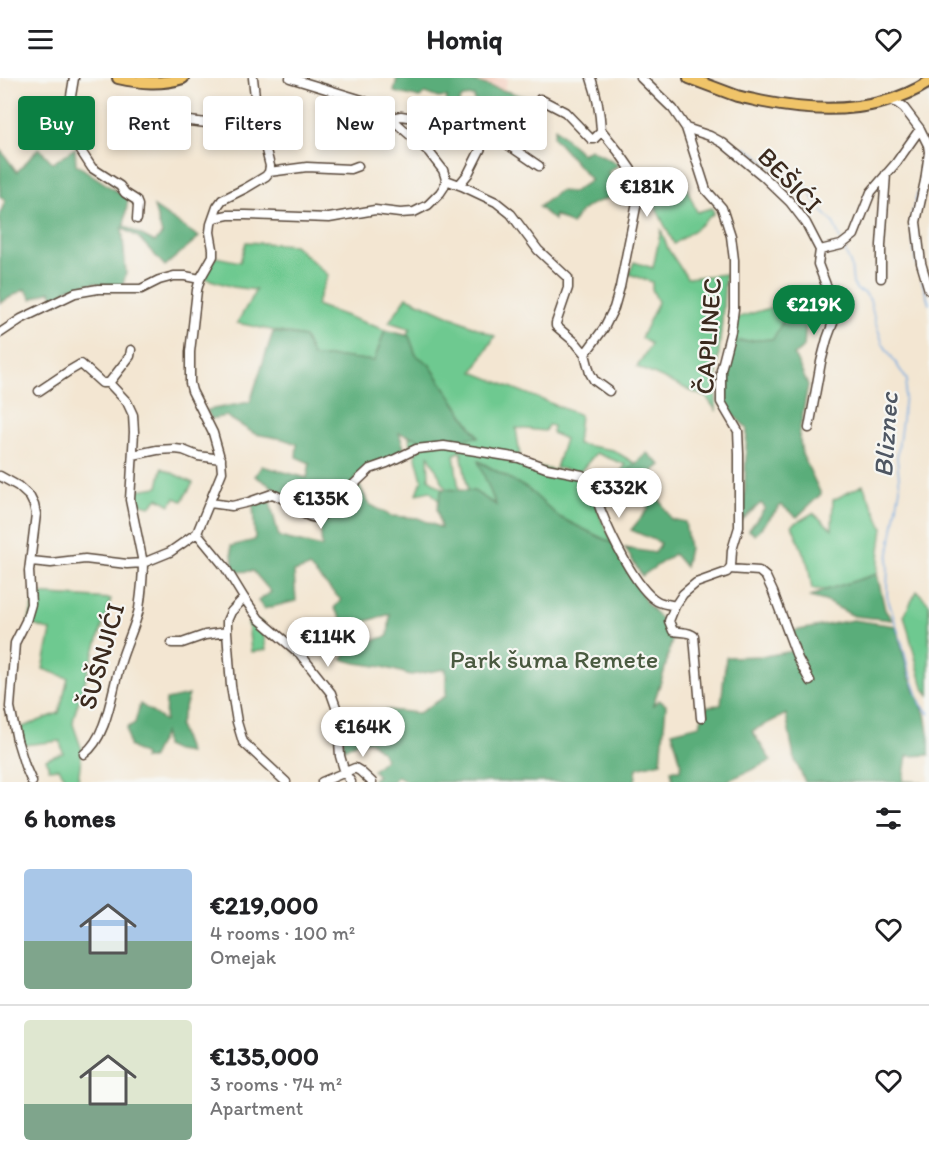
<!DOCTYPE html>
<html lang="en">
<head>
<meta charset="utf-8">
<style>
	body { margin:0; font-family:Itim,sans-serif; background:#f2f2f2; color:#202124; height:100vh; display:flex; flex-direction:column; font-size:22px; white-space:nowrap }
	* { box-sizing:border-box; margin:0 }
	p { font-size:20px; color:#757577 }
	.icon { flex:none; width:33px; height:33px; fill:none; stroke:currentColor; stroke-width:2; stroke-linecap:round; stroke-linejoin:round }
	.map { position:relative; height:704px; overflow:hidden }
	.details { display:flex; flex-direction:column; background:#fff; flex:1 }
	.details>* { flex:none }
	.hud { position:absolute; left:18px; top:18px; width:600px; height:54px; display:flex; gap:12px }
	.price { position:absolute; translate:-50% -51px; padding:0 14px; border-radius:21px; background:#fff; color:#222; font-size:20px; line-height:39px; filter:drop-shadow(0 2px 3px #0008) }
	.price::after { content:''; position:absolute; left:50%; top:36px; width:18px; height:14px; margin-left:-9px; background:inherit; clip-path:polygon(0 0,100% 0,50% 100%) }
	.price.selected { background:#0b8043; color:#fff }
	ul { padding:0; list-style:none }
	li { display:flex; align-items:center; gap:18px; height:150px; padding:0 24px }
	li+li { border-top:2px solid #e0e0e0 }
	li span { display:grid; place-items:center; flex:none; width:168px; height:120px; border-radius:6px; color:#555 }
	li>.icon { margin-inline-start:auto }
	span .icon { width:72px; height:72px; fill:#fffc; stroke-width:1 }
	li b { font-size:26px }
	h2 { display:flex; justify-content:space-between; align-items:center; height:72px; padding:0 24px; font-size:26px }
	.pill { padding:0 21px; border-radius:6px; background:#fff; box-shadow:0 3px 9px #0003; font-size:21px; line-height:54px }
	.pill.selected { background:#0b8043; color:#fff }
	header { display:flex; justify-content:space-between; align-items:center; height:78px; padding:0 24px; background:#fff; font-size:27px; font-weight:800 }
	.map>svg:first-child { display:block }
	.built { fill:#f5d2c3 }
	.green { fill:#6ec990; stroke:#547a57; stroke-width:1.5 }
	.forest { fill:#5aad7a; stroke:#4a6c4c; stroke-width:1.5 }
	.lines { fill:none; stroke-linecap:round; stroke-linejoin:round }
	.stream { stroke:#72a8e0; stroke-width:1.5 }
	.minor-casing { stroke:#574639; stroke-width:11 }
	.major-casing { stroke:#574639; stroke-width:14 }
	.minor { stroke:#fff; stroke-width:8 }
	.major { stroke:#f0c469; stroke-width:10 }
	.labels { text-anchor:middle; stroke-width:4.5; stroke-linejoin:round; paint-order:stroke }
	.street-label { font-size:26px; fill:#3b2a1e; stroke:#f6f6f2 }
	.park-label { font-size:26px; fill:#4a5a40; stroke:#f6f6f2 }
	.water-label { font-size:27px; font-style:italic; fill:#4e5662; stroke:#f6f6f2 }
</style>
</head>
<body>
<header><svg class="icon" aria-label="menu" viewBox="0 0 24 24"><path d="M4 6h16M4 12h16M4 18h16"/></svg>Homiq<svg class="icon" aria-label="heart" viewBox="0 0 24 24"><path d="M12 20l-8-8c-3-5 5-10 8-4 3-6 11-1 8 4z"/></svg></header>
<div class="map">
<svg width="929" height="704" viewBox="0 0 929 704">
	<rect width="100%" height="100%" fill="#f6f6f2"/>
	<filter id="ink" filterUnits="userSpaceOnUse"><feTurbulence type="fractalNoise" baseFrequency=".0167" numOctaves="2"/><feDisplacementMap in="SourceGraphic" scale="12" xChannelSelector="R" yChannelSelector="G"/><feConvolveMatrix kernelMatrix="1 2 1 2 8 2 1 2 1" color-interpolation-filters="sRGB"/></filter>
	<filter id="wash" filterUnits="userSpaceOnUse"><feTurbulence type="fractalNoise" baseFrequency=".008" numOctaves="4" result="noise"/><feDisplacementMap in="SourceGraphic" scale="24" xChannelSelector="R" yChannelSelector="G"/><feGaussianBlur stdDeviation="1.35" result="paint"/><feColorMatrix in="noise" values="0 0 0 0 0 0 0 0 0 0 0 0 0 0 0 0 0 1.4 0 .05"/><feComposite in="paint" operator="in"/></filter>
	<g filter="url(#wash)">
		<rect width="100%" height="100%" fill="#f3e6d2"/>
		<path class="built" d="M463,0h45l-4,13z"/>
		<path class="green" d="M678,90l19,44 15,-4 2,5 -16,14 -24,17 -31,-62z
			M661,152l7,19 19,29 38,-4 -3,48 -5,48 -1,40 -9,-12 -70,-31 14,-23 -10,-6 17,-36 -6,-13v-7l-23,-8 5,-12 19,6z
			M246,164l48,3 34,30 -12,30 69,25 -11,31 -34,-4h-27l-9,-20 -67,-14 19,-33 -23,-3 -29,-9 12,-21 24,5z
			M407,219l88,39 -22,36 107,43 -3,29 36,6 23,14 -18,17 5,5 -17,21 -15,-29 20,5 15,-18 -30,-12 -16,19 -24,-4 9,-29 -13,-6 1,-7 -5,-1 -3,6 -29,-3 4,28 -31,-1 25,5 15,5 51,11 10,7 11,36 13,25 -55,-27 -31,-28 -49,-28 17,45 -22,-15h-6l-7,-40 -7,4 5,35 -13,-1 -18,-35 1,25 13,10 -3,12 -9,-10 -13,3 5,-14 -7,-26 4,-5 -9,-3 -1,-10 20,6 49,-6 -49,-72 -13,-9 -7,-19 -3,-1 5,-6 -22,-7z
			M794,223l-20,38 -41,3 3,-24z
			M162,390l31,15 -11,18 -7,-3 -5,7 -12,-7 -8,8 -13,-3v-13l21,-3z
			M863,407l20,43 -6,46 -51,16 -14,-1 -4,-24 -16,-40 21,-12 19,16 1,-29z
			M917,513l12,12v92l-6,-8 -19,-72z
			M36,516l75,5 -37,117 -1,8 9,26 -4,32h-10l-9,-14 -10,1 -3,-10 17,-6 -3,-12 -36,4 -4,-17 39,-15 9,-35 -25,-9 8,-38 -23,-8z
			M260,543l2,2 4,27 -15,2 -3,-29z"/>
		<path class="forest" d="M397,0h66l69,21 -5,14 -23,-12 -2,13 -27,-10 -1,-8 -11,1 -3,3 -6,20 -11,-3 4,-20 -9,1 -13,-5 -5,5 -26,-6z
			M555,50l27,26 8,-5 29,15 -11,8 10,23c-21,7 -36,9 -46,30l-17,-10 -1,5 -15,-13 20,-16 14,1 18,-12 -38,-43z
			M39,70l14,15 22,-15 1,16 52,35 -4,27 31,16 7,-8 -8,-27 45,30 -34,29 -27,-29 -16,-9 4,45 -4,16 -27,-6 -26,5 -14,11 -5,-8 -18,8 -7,-10 -25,14v-89l5,-13 -5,-5v-47l17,23z
			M794,223l13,12 -3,34 -10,8 14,30 -9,48 3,21 19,40 -24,23 -16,-12 -26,30 -6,-5 16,-22 -4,-5 -20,18 3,-15 3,-78 -24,-22 3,-36 7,-28 40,-3z
			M385,252l24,6 7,19 13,9 49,73 -49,5 -30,-9 5,15c-8,12 -20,15 -33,15l-16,15 14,26 22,12 27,2 23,10 -4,-19 5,-20 32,2 22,14 -18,-44 50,28 31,28 55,27 32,58 14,16 8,4 5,14 -9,36 -11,33 6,-5 7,5 -5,57 -24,6 -2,14h-228l-9,-6 -6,6h-17l-2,-3 5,-3 -5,-6 12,-11 -3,-7 -12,-11 -14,1 -12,7 -3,-30 47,-9 31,3 27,-17v-27l-35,6 -28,-8 -27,-4 -14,-4 8,-11 38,-12 2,-22 -43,13 -13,-19 7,-8 -32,-33 -15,5 2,29 -32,8 -6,-8 13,-9 -18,-21 -19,1 -3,-26 24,-6 -2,-36 16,-6 10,39 43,10 -2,-21 -22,-12 -19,-23 -24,-15 7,-10 45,12 3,-15 -14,-6 1,-13 -14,-5 -28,-5 -29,-18 -15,3 -4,-9 43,-8 23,-70 31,5 9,20h27l34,4z
			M647,375l14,12 -10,8 3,17 17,29 14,3 4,26 -4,19 -11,-13 -32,22 -17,-28 30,5 6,-10 -30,-13 18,-22 -32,-27z
			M877,496l8,36 7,10 -38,-4 -29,-15 -15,-4 16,-7z
			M853,542l43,6 13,50 16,38 4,26v15l-22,1 -4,25 20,1h-118l-11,-24 -8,-44 -34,17 19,30 -46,21h-52l-2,-12h9l1,-7 -9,-31 28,-7 3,-12 5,-7 13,-1 5,-48 39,-1 34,-6 -6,-19z
			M189,617l-10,31 10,27 -13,-2 -11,-5 -1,-13 -13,26h-8l1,-4 -15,-9 -2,-18 8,-5 5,-19 25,17 1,-21z"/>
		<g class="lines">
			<path class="stream" d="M738,70h7l12,7 28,22 22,10 13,22 13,13 7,17
				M929,105v-1
				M843,169l8,18 2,19 4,6 8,3 5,7 5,21 8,23 24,36 -10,78 3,30 -12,71 -1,37 7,23 8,24 6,24 13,37 8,10
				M917,187l-2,-7 -4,-40 7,-26
				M922,203l7,23"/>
		</g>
	</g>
	<g filter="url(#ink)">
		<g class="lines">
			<defs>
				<path id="minor" d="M74,0l-3,18v20l8,32 13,20 28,18 5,7 11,7 2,5 -1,14
					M253,0l4,37 13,51 -1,6
					M641,0l32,31 13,19 24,8 13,7 41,34 26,25 16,21 14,27 21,-5 13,-10 17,-43 25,-29 24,-34
					M540,21l25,13 26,27h3l7,-7
					M887,22l10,3 7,5 16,21 8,16 1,7 -4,29 -9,41 5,41 8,27
					M391,40l10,-2 51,8 43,12 44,30
					M189,43l71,8
					M686,50l20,62 16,18 9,28 3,24v49l-3,22 -10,39v32l17,29 1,23v73l-7,23 -1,16 -4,6 -31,11 -13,11 -8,12 -6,15 4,10c7,2 16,0 21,5l7,82
					M446,102l16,6 34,16 15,12 27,36 30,28v10l-12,35v3l20,17 9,11 5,19 4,7 15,11
					M459,107l9,-11 13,-26
					M214,140l14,-3h18l83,3 46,-8 25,3 14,-1 14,-7 12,-12 4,-6 2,-7 -1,-4 -2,-6 -14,-18 -45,-40 -9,-6 -13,-6 -72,-22
					M881,200v-33l5,-71
					M0,255l21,-14 54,-26 23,-4h43l18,-9 15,-4h11l15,3
					M585,276l19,-26 10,-20 6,-21 17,-85 -3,-28 -16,-23 -17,-21c-1,-18 -4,-35 -10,-52
					M39,313l30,-20 12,-7 21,19h7
					M809,350l12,-66 6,-23 7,-19 -5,-27 -11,-29 2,-14
					M133,377l24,-5 18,-1 8,1 15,6 23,3
					M0,398l18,10 12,11 4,8 2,9 -7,57 2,33 -5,17 -11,22 -5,64 7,33 8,26 7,16
					M210,425l22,3 17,-4 23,-8c18,5 26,22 45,24l14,-8 22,-25 17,-16 17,-6 29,-14 28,-3 32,5 43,7 27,10 36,7c11,10 14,23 19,36 9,23 35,78 56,90 5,3 12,3 18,5
					M197,455l28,34 19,31 15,21 41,35 31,39 6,17 3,46 5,17 6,9
					M31,483l20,2 34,-4 42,5 16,-1 27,-11 27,-19 25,-61 -1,-11 -8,-28 -21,-42 -2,-8v-31l7,-62 3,-11 13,-23v-7l-3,-17 1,-8 6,-17 5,-7 24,-12 20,-12 3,-4 38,-5 43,2 8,-3
					M729,491l30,2 7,6 7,15 25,67 12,22
					M244,520l-13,14 -4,9v11l4,54 6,36 6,20 43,40
					M172,565h10l23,-8 22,-3
					M84,676c24,-17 28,-66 37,-93 5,-17 14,-34 18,-52 2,-14 4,-31 4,-46l-13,-63 4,-68 -1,-17 -6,-13 -18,-19 21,-27 1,-6
					M322,704l33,-14 5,3 12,11"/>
				<path id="major" d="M118,0c23,5 43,7 65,0
					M689,0c16,6 32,12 48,18 8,2 18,4 27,6 55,11 115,12 165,-20"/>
			</defs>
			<use href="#minor" class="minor-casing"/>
			<use href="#major" class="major-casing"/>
			<use href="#minor" class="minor"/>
			<use href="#major" class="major"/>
		</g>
	</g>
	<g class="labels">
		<g class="street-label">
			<text transform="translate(790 102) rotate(46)" y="9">BEŠIĆI</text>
			<text transform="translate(708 258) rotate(-86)" y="9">ČAPLINEC</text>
			<text transform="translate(101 578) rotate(-74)" y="9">ŠUŠNJIĆI</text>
		</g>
		<g class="park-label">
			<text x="554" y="590">Park šuma Remete</text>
		</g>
		<g class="water-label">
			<text transform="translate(886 357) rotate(-86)" y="9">Bliznec</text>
		</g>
	</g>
</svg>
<b class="price" style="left:647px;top:140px">€181K</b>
<b class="price selected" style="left:814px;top:258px">€219K</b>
<b class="price" style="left:619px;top:441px">€332K</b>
<b class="price" style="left:321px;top:452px">€135K</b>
<b class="price" style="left:328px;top:590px">€114K</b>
<b class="price" style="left:363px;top:680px">€164K</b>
<div class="hud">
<a class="pill selected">Buy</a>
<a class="pill">Rent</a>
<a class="pill">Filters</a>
<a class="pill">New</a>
<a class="pill">Apartment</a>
</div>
</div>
<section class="details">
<h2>6 homes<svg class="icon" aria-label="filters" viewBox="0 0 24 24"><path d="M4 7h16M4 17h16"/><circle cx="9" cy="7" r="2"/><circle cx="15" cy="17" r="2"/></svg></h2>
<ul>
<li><span style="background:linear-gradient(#a9c7e8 60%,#7fa58c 0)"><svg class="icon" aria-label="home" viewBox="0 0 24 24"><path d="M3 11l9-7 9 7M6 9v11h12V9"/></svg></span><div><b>€219,000</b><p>4 rooms · 100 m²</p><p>Omejak</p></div><svg class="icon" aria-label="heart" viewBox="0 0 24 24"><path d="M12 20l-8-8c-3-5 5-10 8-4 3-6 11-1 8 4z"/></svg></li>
<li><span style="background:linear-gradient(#dfe7d0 70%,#7fa58c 0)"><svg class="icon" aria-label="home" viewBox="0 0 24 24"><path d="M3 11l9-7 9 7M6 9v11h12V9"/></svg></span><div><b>€135,000</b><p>3 rooms · 74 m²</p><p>Apartment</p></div><svg class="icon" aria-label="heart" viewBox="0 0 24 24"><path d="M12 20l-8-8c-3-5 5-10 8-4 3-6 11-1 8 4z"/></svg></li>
</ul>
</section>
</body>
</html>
